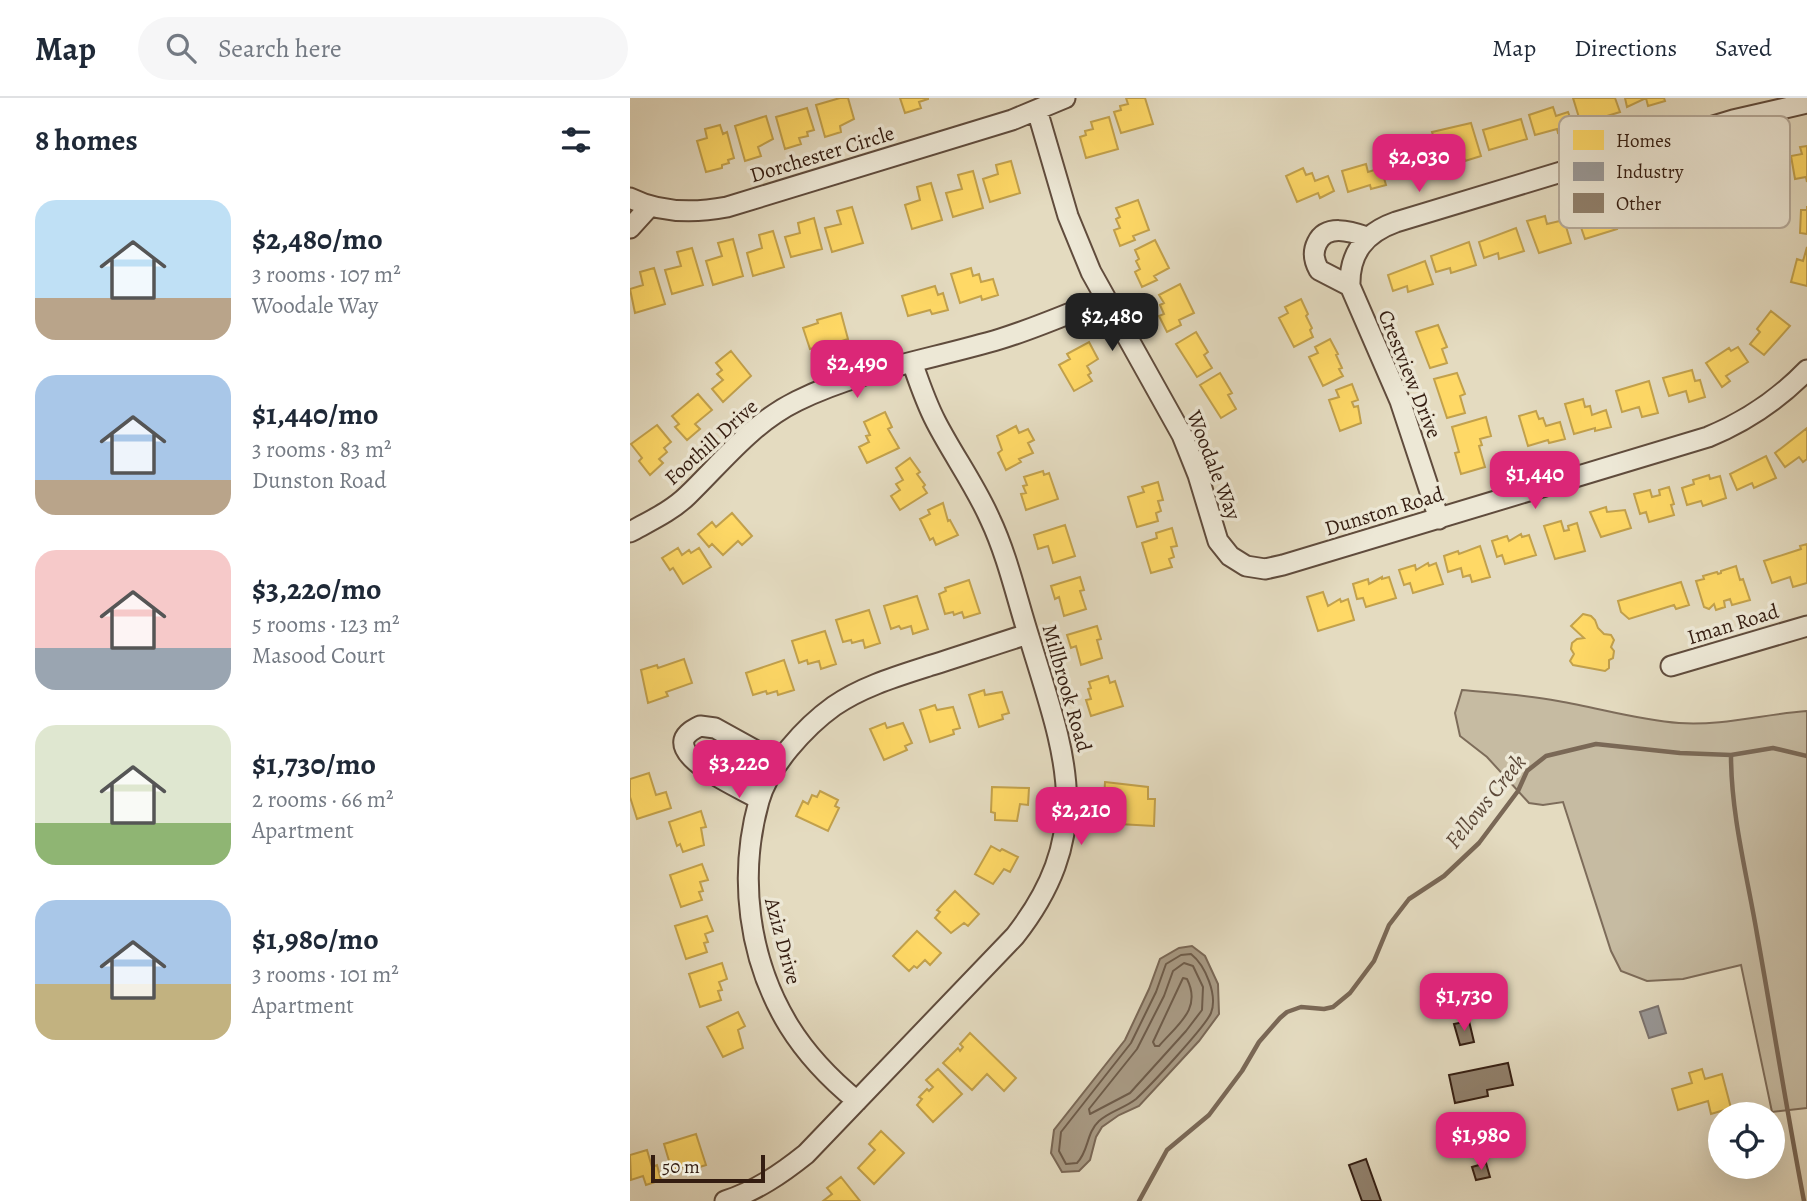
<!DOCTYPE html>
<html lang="en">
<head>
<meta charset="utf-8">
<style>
	body { margin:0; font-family:Alegreya,serif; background:#f6f6f7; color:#1f2937; height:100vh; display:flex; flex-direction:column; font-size:26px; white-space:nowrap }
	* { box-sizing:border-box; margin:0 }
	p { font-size:23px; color:#747a83 }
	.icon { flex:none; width:38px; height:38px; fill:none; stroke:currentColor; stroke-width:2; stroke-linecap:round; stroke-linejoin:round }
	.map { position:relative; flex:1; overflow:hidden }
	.sheet { display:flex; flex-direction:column; background:#fff; width:630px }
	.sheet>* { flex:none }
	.fabs { position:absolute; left:1078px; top:1004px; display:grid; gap:14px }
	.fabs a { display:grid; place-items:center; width:77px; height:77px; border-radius:50%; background:#fff; box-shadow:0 7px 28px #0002; font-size:35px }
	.scale { position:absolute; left:21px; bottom:18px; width:114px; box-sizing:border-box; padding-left:7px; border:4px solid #341d11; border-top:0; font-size:19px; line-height:24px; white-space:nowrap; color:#341d11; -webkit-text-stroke:5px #ede8d6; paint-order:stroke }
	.price { position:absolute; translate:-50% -60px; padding:0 16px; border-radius:14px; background:#db2777; color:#fff; font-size:23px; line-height:46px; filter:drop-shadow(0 2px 4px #0008) }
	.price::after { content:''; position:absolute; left:50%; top:42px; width:21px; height:16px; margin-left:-10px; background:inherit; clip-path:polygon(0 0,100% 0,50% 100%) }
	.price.current { background:#222; color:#fff }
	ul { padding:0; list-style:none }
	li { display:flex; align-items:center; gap:21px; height:175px; padding:0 35px }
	li span { display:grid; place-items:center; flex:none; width:196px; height:140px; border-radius:21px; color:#555 }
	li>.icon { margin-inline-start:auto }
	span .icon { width:84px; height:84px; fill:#fffc; stroke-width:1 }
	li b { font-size:30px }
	h2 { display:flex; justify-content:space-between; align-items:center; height:84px; padding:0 35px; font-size:30px }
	header { display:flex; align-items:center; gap:42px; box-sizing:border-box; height:98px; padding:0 35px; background:#fff; border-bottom:2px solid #e0e1e3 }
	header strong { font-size:33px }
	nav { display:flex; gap:38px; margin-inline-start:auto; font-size:24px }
	.search { width:490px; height:63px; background:#f6f6f7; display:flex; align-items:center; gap:18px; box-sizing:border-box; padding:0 24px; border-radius:38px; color:#747a83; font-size:26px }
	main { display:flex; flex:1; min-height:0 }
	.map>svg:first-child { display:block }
	.green { fill:#c6bba2; stroke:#7d6c5a; stroke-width:2 }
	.water { fill:#a89a84; stroke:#7a6856; stroke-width:2 }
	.homes { fill:#ffd966; stroke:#c2a14c; stroke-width:2 }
	.industry { fill:#999; stroke:#7b7470; stroke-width:2 }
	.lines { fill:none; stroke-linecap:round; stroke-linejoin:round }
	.shore { stroke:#6e5c4a; stroke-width:2 }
	.stream { stroke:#7a6856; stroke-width:4.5 }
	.building { fill:#90806c; stroke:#341d11; stroke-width:2 }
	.minor-casing { stroke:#604c3d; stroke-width:23 }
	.minor { stroke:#ede8d6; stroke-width:19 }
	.labels { text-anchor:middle; stroke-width:7; stroke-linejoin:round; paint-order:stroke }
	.street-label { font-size:21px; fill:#341d11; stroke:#ede8d6 }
	.water-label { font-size:23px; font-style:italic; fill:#5d4939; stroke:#ede8d6 }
	.key { fill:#ede8d6; stroke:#b6ab9b; stroke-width:2 }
	.key-label { font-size:19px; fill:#341d11 }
</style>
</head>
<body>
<header>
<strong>Map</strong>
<div class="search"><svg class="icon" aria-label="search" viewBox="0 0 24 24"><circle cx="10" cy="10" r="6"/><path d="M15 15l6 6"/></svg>Search here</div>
<nav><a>Map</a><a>Directions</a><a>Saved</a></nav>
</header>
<main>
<section class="sheet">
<h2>8 homes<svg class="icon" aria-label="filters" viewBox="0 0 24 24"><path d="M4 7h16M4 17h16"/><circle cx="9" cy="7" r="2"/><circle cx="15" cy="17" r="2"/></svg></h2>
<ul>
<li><span style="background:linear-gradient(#bfe0f5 70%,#b9a48a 0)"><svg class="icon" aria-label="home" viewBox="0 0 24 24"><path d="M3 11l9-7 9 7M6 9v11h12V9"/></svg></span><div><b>$2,480/mo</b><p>3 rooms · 107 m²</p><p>Woodale Way</p></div></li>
<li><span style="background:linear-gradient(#a9c7e8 75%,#b9a48a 0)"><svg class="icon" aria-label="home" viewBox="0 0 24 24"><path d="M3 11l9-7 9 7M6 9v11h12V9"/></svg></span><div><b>$1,440/mo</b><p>3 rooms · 83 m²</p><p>Dunston Road</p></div></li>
<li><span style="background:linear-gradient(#f6c9c9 70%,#9aa5b1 0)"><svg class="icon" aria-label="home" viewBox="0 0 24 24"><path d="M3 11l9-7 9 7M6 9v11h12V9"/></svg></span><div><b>$3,220/mo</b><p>5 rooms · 123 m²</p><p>Masood Court</p></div></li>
<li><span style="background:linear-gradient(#dfe7d0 70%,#8fb573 0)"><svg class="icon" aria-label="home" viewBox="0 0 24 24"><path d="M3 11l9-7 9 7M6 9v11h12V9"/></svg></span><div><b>$1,730/mo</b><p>2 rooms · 66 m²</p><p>Apartment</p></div></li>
<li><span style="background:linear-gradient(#a9c7e8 60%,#c2b280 0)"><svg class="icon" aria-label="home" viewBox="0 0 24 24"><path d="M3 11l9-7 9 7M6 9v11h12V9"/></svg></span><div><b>$1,980/mo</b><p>3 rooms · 101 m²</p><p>Apartment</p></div></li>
</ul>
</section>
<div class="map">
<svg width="1177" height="1103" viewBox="0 0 1177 1103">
	<rect width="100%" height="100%" fill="#e4dbc0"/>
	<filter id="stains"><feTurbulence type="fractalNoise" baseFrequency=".00286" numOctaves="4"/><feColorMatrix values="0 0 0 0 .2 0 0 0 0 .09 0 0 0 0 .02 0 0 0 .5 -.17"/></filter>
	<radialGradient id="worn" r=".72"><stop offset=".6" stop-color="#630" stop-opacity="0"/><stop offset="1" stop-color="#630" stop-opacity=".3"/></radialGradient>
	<path class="green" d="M832,592c32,3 65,5 96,11 41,7 80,19 121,22 44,3 85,-9 128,-12v397l-35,4 -31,-147 -58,14 -36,2 -26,-10 -10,-20 -48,-149 -20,3 -14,-2 -42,-46 -27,-21 -5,-23z"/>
	<path class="water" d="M562,848l13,10 13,28 1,30 -20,27 -60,65 -20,9 -17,12 -6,10 -6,23 -11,11 -17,1 -11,-19 3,-23 71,-90 24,-51 11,-30 19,-11z"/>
	<path class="homes" d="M210,0h8l6,21 -14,7 1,6 -16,5 -9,-32z
		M270,0h28v1l-9,3 2,6 -16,5z
		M496,0h19l8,26 -32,9 -7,-21 7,-2 -1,-4 8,-2z
		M943,0h42l5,14 -39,12z
		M995,0h39l1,3 -17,5 -2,-8 -19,9z
		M923,9l3,9 12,-4 6,16 -16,5 -1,-4 -22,6 -6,-20z
		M177,10l7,22 -7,2 1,4 -9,2 2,6 -16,5 -9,-32z
		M136,18l7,23 -15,8 3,9 -16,5 -10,-35z
		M479,19l9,32 -32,9 -6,-21 6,-2 -1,-4 8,-2 -2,-7z
		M891,21l6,20 -38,11 -6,-20z
		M841,25l10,33 -16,5 -4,-13 -3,1 2,5 -19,5 -9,-27z
		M90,27l3,9 4,-2 7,26 -6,2 1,3 -7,2v3l-16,4 -9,-31 10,-3 -2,-9z
		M1177,48v36l-1,-5 -11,2 -4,-23 11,-2 -2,-7z
		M784,51l2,9 13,-4 5,16 -15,5 -1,-4 -22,6 -7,-20z
		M381,63l9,32 -30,9 -7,-23 15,-5 -2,-9z
		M736,66l2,8 13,-4 5,17 -15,4 -1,-4 -22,7 -6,-21z
		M673,70l3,7 6,-2 3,8 13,-5 6,15 -14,7 -2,-5 -21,9 -11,-26z
		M343,73l10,37 -30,9 -7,-24 16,-4 -4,-14z
		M301,85l11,37 -30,9 -7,-24 15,-5 -3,-13z
		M508,102l11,30 -16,6 2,4 -15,6 -6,-16 6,-2 -4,-9 4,-2 -4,-9z
		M961,104l2,8 18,-4 6,23 -32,10 -11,-32z
		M1177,108v28l-7,-1 1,-23h6z
		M222,109l11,36 -31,9 -7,-24 16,-4 -4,-13z
		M915,118l2,8 17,-4 7,23 -32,10 -12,-32z
		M184,120l8,31 -31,8 -6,-20 15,-4 -2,-10z
		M886,130l8,23 -25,8 -1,-6 -14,5 -5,-16z
		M143,133l11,36 -31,9 -6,-23 15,-5 -3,-13z
		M103,141l10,37 -30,9 -7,-24 16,-5 -4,-13z
		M525,142l14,28 -15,8 3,4 -15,7 -7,-15 5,-3 -4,-8 3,-2 -4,-9z
		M839,144l7,23 -25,8 -1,-5 -14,4 -5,-16z
		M1177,149v39l-16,-4 6,-23 6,2z
		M62,150l11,37 -31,9 -7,-24 16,-4 -4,-14z
		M795,163l8,23 -25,8 -1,-6 -14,5 -5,-16z
		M24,170l11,36 -30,9 -5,-24 13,-4 -3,-13z
		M341,170l2,8 6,-2 2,8 12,-3 5,16 -16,5 -1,-4 -21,7 -9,-29z
		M550,186l14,29 -15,7 2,5 -14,7 -8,-16 5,-2 -4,-9 4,-2 -5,-8z
		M305,188l3,9 5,-2 5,17 -16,4 -2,-4 -22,6 -6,-20z
		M671,201l7,15 -2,2 6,12 -2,2 3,7 -19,10 -15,-29 9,-5 -3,-6z
		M1141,213l19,15 -26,29 -14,-11 10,-12 -3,-3z
		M211,215l7,26 -6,2 1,3 -20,6 -1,-4 -12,3 -7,-21 15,-5 -1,-3z
		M808,227l9,22 -5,2 5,14 -17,5 -14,-36z
		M566,234l12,20 -4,3 8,13 -15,9 -21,-33z
		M700,241l8,15 -2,1 6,13 -3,1 4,7 -20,10 -14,-29 9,-4 -3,-6z
		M459,244l9,17 -11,7 4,7 -3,2 4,6 -18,10 -15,-26 11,-6 -3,-5z
		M1108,249l10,15 -22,14 4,5 -8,6 -16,-24 23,-15 2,3z
		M101,253l20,25 -28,26 -11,-13 11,-9 -6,-6 5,-4 -6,-7z
		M1062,272l3,11 5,-1 5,17 -16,5 -3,-11 -17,5 -6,-18z
		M590,275l12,20 -4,2 8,14 -15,9 -21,-33z
		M827,275l8,21 -5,2 5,17 -18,5 -13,-39z
		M1019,283l9,32 -16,4 -3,-10 -17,5 -6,-21z
		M722,286l6,16 -6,2 2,5 4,-1 3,17 -21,8 -11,-31 10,-3 -3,-7z
		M68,296l14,16 -17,14 5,5 -13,11 -12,-13 4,-3 -7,-8z
		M953,301l2,8 5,-1 2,9 14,-5 5,17 -16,4v-3l-21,6 -9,-30z
		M906,313l3,8 4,-1 3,8 14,-4 5,17 -16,4 -1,-3 -20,6 -9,-30z
		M255,314l7,15 -4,2 11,19 -32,15 -8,-16 10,-5 -3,-6 4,-1 -6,-13z
		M856,319l5,19 -11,3 2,6 -3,1 6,21 -24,7 -6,-21 4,-1 -7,-25z
		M27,327l14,17 -7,6 3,4 -8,7 4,4 -13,12 -11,-14 3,-3 -11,-14z
		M386,328l3,7 9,-4 6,11 -6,3 5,10 -14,6 2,3 -15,8 -8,-17 4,-3 -5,-14z
		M1177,330v31l-4,3 -4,-5 -14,10 -10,-14z
		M1136,358l10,22 -22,10 -2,-5 -15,7 -7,-16z
		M280,360l10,14 -3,2 8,11 -2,2 4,6 -27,17 -9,-14 9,-6 -4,-6 7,-4 -7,-12z
		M413,373l1,4 5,-2 9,26 -32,11 -5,-16 5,-1 -3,-7 4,-1 -3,-8z
		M1079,377l1,4 10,-3 6,22 -23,8 -2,-5 -14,4 -5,-17 12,-4 -1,-4z
		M528,384l5,18 -5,1 3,10 -5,2 2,8 -21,6 -9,-30 16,-5 -2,-5z
		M1039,389l5,17 -3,1 3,10 -25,7 -3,-10 -6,2 -6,-20 16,-4 2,7 8,-2 -1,-5z
		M313,405l5,18 2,-1 8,15 -22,10 -3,-7 -3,2 -10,-21 10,-5 -2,-4z
		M976,409l1,5 18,-2 6,18 -30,9 -11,-25z
		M102,415l20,23 -10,9 -4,-4 -15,14 -11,-11 -3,3 -11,-13 14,-12 4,5z
		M931,423l3,10 5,-1 -1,-4 9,-3 8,28 -30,8 -11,-33z
		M435,427l10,31 -22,7 -5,-17 -10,3 -4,-14z
		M542,430l5,18 -6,1 3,10 -5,2 3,8 -21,6 -9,-30 15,-5 -1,-5z
		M891,436l1,3 7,-2 7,20 -31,9 -3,-9 -5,2 -5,-16 15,-5 2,5z
		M1177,446v39l-14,4 -3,-10 -18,6 -8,-22 37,-12 -1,-3z
		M850,448l10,31 -18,5 -2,-7 -7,2 -2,-9 -13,4 -4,-16 14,-5 1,3z
		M48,450l4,7 7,-5 2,3 8,-5 12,19 -28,17 -10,-16 -3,2 -8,-12z
		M798,465l1,3 7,-3 7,21 -30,9 -3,-10 -6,2 -5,-15 16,-5 1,5z
		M1106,468l4,14 3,-1 7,21 -18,5 -2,-6 -6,2 1,6 -9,3 -2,-6 -5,5 -5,-2 -8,-26 8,-2 -1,-3 14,-4 1,2 3,-1v-2z
		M450,479l4,13 -4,1 6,18 -22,7 -5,-19 -4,2 -4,-13z
		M752,479v2l7,-2 7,21 -30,9 -3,-9 -6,1 -4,-15 15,-5 1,5z
		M339,482l11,33 -16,5 -2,-6 -8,3 -1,-3 -8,2 -6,-20 7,-3 -1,-3z
		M1051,484l8,23 -13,4 -2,-4 -45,14 -8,-7 -3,-11z
		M693,494l5,14 12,-7 1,3 7,-3 6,21 -36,11 -11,-34z
		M287,498l11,33 -15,5 -2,-8 -10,3 -2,-3 -8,3 -7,-23z
		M239,512l11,33 -15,5 -2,-8 -11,3 -1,-3 -8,2 -7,-22z
		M953,516l8,2 4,4 3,8 6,6 7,1 3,5 -3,7 3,4 -1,7 -4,2v8l-4,3 -32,-6 -3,-4 4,-7 -3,-5 1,-6 5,-4 7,-1 -13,-12z
		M467,528l4,13 -4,1 5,18 -21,7 -5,-19 -5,2 -4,-13z
		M195,533l11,33 -15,5 -2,-8 -11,3 -1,-4 -8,3 -7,-22z
		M54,561l8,24 -26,9 2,4 -20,7 -7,-33 16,-5 1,3z
		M154,562l10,30 -16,5 -1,-4 -10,3 -1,-3 -13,4 -7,-22z
		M478,578l2,7 5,-2 8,25 -32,10 -5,-16 5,-1 -3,-10 3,-1 -2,-6z
		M354,592l1,5 17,-3 7,21 -7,2 1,4 -24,8 -10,-32z
		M305,607l2,5 16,-3 7,21 -7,2 1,4 -24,8 -10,-32z
		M255,625l2,5 16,-5 9,20 -7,3 2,4 -23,10 -14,-31z
		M19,675l7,22 10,-3 5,16 -34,11 -7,-22v-18z
		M475,684l43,5v12h7l-1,27 -35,-2v-23l-15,-1z
		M362,689l37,1 -1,17 -8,-1 -3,17 -22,-1v-7l-4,-1z
		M190,693l18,9 -3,6 4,2 -11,23 -32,-15 7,-15 5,3 4,-9 5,2z
		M71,713l5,16 -5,1 3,17 -21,7 -3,-8 -3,2 -8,-24z
		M361,748l9,5 2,-2 16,8 -8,15 -6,-3 -11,15 -18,-10z
		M72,766l6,16 -8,2 3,9 -4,1 3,8 -21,7 -11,-32z
		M325,793l24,23 -11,12 -4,-3 -13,10 -16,-15 5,-6 -3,-2z
		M77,818l6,15 -8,3 3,8 -4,1 3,9 -21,7 -11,-33z
		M287,833l24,22 -11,12 -5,-5 -8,8 -3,-2 -5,5 -16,-15z
		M92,865l5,16 -8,3 3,8 -4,1 3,9 -21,7 -11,-33z
		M108,914l7,14 -7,4 5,18 -20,9 -16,-30z
		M340,935l46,45 -12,13 -17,-17 -15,16 -29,-27 15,-15 2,3 3,-4 -3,-3z
		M308,971l24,25 -29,28 -16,-17 5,-6 -3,-2 8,-8 2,2 4,-4 -7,-7z
		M1072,971l3,10 17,-5 9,34 -20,6 -3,-13 -30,9 -6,-21 20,-6 -3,-10z
		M251,1033l23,22 -30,31 -16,-16 17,-18 -6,-6z
		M66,1036l10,31 -16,5 -1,-5 -17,6 -8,-27z
		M17,1052l5,17 5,-2 4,15 -15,5 -3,-9 -12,4 -1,-25z
		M211,1079l19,24h-37l9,-7 -5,-6z"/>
	<path class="industry" d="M1028,908l8,27 -17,5 -9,-26z"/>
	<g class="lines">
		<path class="shore" d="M561,856c14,11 27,41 20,59 -6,14 -62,74 -75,86 -11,9 -26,12 -37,22 -13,12 -10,30 -22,42l-11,1 -7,-13 2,-19 70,-89 25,-51 10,-28 15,-9z
			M554,865l9,3 10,21 -1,23 -16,21 -56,62 -40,21 -1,-5 48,-60 27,-53 9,-25z
			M553,880l4,1c15,30 -9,45 -28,67h-4l-2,-4z"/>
		<path class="stream" d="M1101,657c0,60 16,120 26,179 16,89 30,178 47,267
			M509,1103l28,-51 42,-35 33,-44 17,-29 21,-24 7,-6 14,-5 23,2 9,-2 17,-14 24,-32 15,-36 20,-26 35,-23 35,-33 39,-52 9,-20 19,-15 50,-12 84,9 51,2 42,-7 34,8"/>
	</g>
	<path class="building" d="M839,923l5,21 -14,3 -6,-21z
		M878,965l5,22 -26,5 1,6 -33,7 -6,-28z
		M736,1061l15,42h-19l-13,-36z
		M856,1065l4,14 -14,3 -4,-13z"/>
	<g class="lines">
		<defs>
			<path id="minor" d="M407,12l31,106 23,56 91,163 16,40 20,66 12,15 16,10 19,3 18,-4 425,-128c39,-16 70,-37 99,-67
				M0,100c30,15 65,15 97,9l285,-87 53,-22
				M0,130l20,-22
				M720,188l-31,-16c-5,-9 -7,-17 -2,-27 9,-19 33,-12 50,-6
				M809,421l-39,-118 -50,-115c-1,-33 15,-53 46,-64l337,-102 74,-17
				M0,434c20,-11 42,-21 58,-37 35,-34 64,-72 109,-94 63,-31 136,-42 203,-62 36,-11 70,-26 105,-40
				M1041,568l136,-40
				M129,701c-17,-10 -80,-37 -75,-59 2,-7 10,-11 16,-14l15,2 63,35
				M227,1003c-27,-22 -50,-46 -68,-75 -41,-67 -51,-150 -30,-225 9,-34 47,-75 75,-95 29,-20 64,-30 98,-41 32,-10 64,-21 96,-31
				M95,1103c31,-10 56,-27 81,-47l209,-218c82,-105 50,-181 15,-296 -13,-40 -22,-83 -40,-121 -15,-34 -37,-64 -54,-97 -10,-19 -17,-40 -24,-60"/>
		</defs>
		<use href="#minor" class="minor-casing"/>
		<use href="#minor" class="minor"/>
	</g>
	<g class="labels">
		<g class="street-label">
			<text transform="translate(192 56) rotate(-17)" y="7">Dorchester Circle</text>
			<text transform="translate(780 276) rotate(68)" y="7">Crestview Drive</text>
			<text transform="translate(81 344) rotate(-42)" y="7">Foothill Drive</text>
			<text transform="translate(584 367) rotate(69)" y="7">Woodale Way</text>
			<text transform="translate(754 413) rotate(-17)" y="7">Dunston Road</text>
			<text transform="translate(1103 526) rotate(-17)" y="7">Iman Road</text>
			<text transform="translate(437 590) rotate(74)" y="7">Millbrook Road</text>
			<text transform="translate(153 843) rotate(75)" y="7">Aziz Drive</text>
		</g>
		<g class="water-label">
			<text transform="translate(855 703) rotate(-51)" y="8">Fellows Creek</text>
		</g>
	</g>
	<rect x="929" y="18" width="231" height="112" rx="10" class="key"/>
	<rect x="943" y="32" width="31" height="20" fill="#ffd966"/>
	<rect x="943" y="64" width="31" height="19" fill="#999"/>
	<rect x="943" y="95" width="31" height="20" fill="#90806c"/>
	<g class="key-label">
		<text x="986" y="49">Homes</text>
		<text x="986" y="80">Industry</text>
		<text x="986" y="112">Other</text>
	</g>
	<rect width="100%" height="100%" filter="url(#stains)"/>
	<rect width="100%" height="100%" fill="url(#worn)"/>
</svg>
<div class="fabs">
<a><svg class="icon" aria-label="locate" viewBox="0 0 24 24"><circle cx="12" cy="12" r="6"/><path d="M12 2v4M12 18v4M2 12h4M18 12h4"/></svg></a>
</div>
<div class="scale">50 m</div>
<b class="price" style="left:789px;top:96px">$2,030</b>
<b class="price current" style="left:482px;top:255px">$2,480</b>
<b class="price" style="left:227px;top:302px">$2,490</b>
<b class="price" style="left:905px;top:413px">$1,440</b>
<b class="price" style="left:109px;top:702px">$3,220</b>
<b class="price" style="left:451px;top:749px">$2,210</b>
<b class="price" style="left:834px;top:935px">$1,730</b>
<b class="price" style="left:851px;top:1074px">$1,980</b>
</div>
</main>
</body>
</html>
